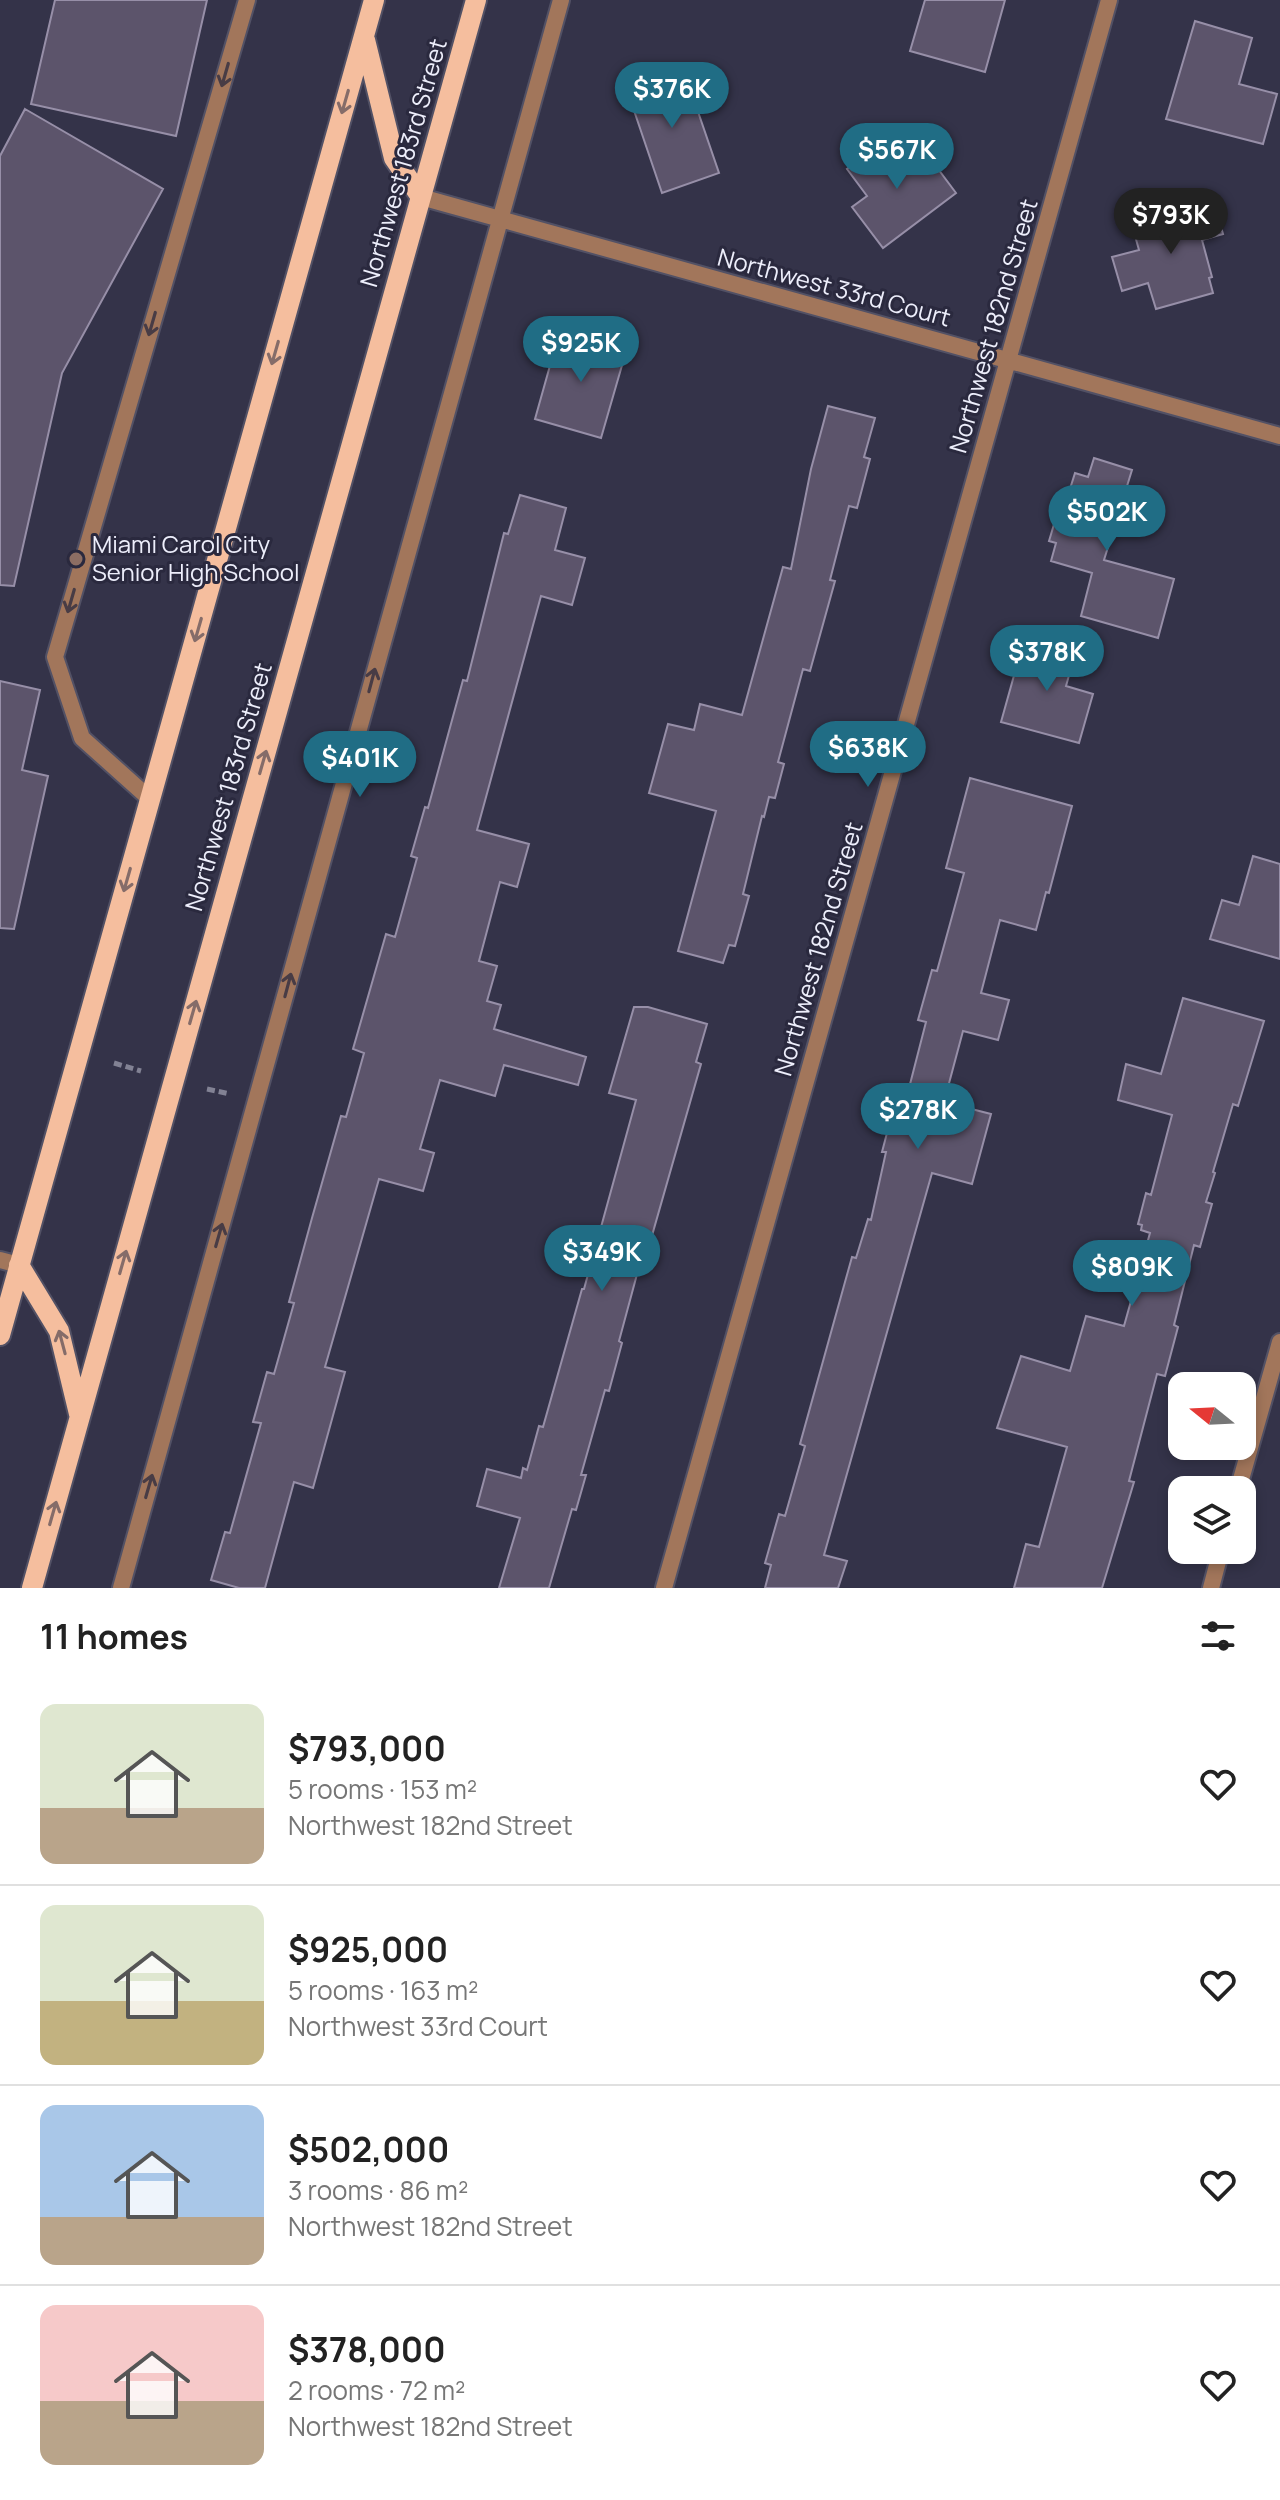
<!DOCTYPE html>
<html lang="en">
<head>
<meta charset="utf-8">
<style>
	body { margin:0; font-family:Manrope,sans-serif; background:#f6f6f6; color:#222; height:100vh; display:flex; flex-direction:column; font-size:30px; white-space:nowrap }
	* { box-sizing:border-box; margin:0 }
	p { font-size:26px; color:#767676 }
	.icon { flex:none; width:44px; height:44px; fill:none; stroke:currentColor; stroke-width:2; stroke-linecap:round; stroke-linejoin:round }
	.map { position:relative; height:1588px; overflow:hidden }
	.sheet { display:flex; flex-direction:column; background:#fff; flex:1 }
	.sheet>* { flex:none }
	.needle { width:52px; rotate:288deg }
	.tools { position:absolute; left:1168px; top:1372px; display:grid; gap:16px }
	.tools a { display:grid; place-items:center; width:88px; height:88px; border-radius:16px; background:#fff; box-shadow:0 4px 12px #0003; font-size:40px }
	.price { position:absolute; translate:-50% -68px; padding:0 18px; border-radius:28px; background:#206d85; color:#fff; font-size:26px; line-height:52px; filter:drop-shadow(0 2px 4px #0008) }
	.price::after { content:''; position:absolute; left:50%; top:48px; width:24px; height:18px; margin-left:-12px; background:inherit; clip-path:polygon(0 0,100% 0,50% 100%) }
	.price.selected { background:#222; color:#fff }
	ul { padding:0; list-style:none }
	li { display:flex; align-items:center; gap:24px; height:200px; padding:0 40px }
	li+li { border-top:2px solid #e0e0e0 }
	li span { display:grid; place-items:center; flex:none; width:224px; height:160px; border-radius:16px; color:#555 }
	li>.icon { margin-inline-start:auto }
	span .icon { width:96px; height:96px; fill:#fffc; stroke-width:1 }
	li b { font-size:34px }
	h2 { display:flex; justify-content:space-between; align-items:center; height:96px; padding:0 40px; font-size:34px }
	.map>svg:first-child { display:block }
	.building { fill:#5c546b; stroke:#978fa8; stroke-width:2 }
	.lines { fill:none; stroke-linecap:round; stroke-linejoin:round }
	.lane-casing { stroke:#525165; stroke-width:20 }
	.street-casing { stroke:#525165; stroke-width:20 }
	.primary-casing { stroke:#525165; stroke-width:24 }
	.path { stroke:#828294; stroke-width:5; stroke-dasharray:8 4; stroke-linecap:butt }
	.lane { stroke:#a2765b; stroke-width:16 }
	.street { stroke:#a2765b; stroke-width:16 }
	.primary { stroke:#f5be9e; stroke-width:20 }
	.oneway { stroke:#483c45 }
	.oneway2 { stroke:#856c69 }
	.education-dot { fill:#8d6e63; stroke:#2a293e; stroke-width:3 }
	.labels { text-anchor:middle; stroke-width:6; stroke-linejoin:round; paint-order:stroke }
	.street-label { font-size:24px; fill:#edeefb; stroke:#2a293e }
	.poi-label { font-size:24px; fill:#edeefb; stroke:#2a293e; text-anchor:start }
</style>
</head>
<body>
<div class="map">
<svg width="1280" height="1588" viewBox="0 0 1280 1588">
	<rect width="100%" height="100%" fill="#343349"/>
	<path class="building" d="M55,0h152l-31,136 -145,-32z
		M925,0h80l-20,72 -75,-21z
		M1195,21l57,17 -13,46 38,10 -14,50 -97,-25z
		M683,68l36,105 -57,20 -36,-106z
		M25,109l138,80 -101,184 -48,213 -14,-1v-429z
		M891,136l24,32 14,-11 27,36 -73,55 -31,-41 15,-11 -20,-27z
		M1214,202l9,32 -21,6 10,37 -3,1 4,15 -57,16 -8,-26 -26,8 -10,-34 27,-7 -7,-25z
		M560,330l67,18 -26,90 -66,-19z
		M828,406l47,12 -11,39 6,2 -13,49 -8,-2 -19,74 5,1 -25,90 -7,-2 -25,93 6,2 -9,34 -6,-1 -5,20 -2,-1 -19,78 6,2 -14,50 -6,-1 -6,18 -45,-12 38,-140 -67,-18 19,-69 26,6 6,-26 42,11 41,-148 8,2 20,-100z
		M1094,458l38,12 -28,90 70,19 -16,59 -77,-22 11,-43 -41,-12 5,-18 -7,-2 15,-50 5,1 6,-19 13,4z
		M520,495l46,13 -11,42 30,8 -13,47 -31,-9 -64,234 52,14 -12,43 -17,-5 -21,79 18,5 -10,35 14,4 -7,24 92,28 -8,28 -74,-20 -9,31 -55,-16 -20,69 14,4 -11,38 -44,-12 -54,188 20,5 -32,116 -19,-6 -29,106h-26l-28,-8 14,-48 5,1 31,-110 -8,-1 14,-50 7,2 20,-71 -5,-1 23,-84 29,-102 5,1 18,-64 -11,-4 33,-115 9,3 22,-79 -6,-2 14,-49 3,1 35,-128 4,1 37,-148 4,1z
		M1031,635l46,12 -11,39 27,8 -14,49 -78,-21 14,-50 5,1z
		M0,681l40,9 -18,80 26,6 -34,153 -14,-1z
		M970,778l102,28 -23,87 -3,-1 -10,38 -36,-10 -19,73 28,7 -11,40 -35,-9 -19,71 47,12 -19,70 -40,-11 -108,382 23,6 -9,27h-73l6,-23 -6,-2 14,-49 6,2 20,-70 -5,-2 45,-162 7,-25 4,1 12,-39 3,1 15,-68h-4l15,-57 5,2 2,-7 4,2 18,-70 -8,-2 14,-50 5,1 27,-98 -18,-5z
		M1253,856l27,8v95l-70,-20 12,-39 17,5z
		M1183,998l81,23 -26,85 -5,-2 -20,68 2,1 -9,29 6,2 -12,43 -6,-2 -20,80 4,2 -13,49 -8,-2 -28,107 5,1 -32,106h-88l12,-44 13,3 28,-100 -70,-19 24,-72 49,15 16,-55 38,10 26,-93 -9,-3 1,-5 -4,-1 8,-31 5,2 21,-80 -54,-15 8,-36 35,10z
		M634,1007h14l59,17 -11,38 5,2 -54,189 -4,-1 -24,89 3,2 -13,48 -4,-1 -24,85h5l-10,35 -4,-1 -23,79h-50l21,-70 -43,-12 10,-37 34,9 2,-10 4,2 12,-44 4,1 39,-138h2l52,-189 -27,-7z"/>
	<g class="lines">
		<defs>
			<path id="lane" d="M150,799l-68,-61 -27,-81 192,-657"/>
			<path id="street" d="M421,197l859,239
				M0,1260l19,5
				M1238,1490l42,-148
				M121,1588l440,-1588
				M664,1588l445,-1588
				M1211,1588l10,-38"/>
			<path id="primary" d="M365,40l29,118 27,39
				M19,1265l40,66 20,83
				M0,1335l374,-1335
				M32,1588l444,-1588"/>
		</defs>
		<use href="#lane" class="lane-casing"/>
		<use href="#street" class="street-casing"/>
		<use href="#primary" class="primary-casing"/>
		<path class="path" d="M114,1063l27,8
			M207,1089l23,5"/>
		<use href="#lane" class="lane"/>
		<use href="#street" class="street"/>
		<use href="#primary" class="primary"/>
	</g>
	<defs><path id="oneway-shaft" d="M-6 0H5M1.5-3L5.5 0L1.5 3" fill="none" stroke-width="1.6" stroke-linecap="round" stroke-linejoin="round" transform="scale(2)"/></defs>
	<g class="oneway">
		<use href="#oneway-shaft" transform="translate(225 75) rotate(106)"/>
		<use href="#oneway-shaft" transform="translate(152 324) rotate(106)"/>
		<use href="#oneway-shaft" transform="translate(71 601) rotate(106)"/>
		<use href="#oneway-shaft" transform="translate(372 680) rotate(-75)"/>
		<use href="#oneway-shaft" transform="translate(288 985) rotate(-75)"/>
		<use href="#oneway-shaft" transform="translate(219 1235) rotate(-74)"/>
		<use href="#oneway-shaft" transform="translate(149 1486) rotate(-74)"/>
	</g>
	<g class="oneway2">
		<use href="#oneway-shaft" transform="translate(345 102) rotate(106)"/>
		<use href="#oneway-shaft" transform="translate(275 353) rotate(106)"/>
		<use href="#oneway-shaft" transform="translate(198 630) rotate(106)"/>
		<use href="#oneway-shaft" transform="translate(263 762) rotate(-74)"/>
		<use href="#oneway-shaft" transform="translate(127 880) rotate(106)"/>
		<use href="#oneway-shaft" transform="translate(193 1012) rotate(-74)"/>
		<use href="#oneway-shaft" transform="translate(123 1262) rotate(-74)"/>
		<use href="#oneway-shaft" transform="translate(62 1342) rotate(-105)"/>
		<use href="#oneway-shaft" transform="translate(53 1513) rotate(-74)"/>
	</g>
	<circle class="education-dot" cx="76" cy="559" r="8"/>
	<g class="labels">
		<g class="street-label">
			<text transform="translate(404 163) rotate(-74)" y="8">Northwest 183rd Street</text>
			<text transform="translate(834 288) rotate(15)" y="8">Northwest 33rd Court</text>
			<text transform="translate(994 326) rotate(-74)" y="8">Northwest 182nd Street</text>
			<text transform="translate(229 787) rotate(-74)" y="8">Northwest 183rd Street</text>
			<text transform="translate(819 949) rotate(-74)" y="8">Northwest 182nd Street</text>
		</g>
		<g class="poi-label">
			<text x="92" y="553">Miami Carol City<tspan x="92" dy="28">Senior High School</tspan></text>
		</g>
	</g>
</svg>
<div class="tools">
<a><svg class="needle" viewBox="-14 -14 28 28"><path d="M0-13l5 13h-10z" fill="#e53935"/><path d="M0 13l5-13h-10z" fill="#767676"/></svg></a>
<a><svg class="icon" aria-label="layers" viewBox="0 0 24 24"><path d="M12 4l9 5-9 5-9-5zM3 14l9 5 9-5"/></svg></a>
</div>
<b class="price" style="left:672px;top:130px">$376K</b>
<b class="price" style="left:897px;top:191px">$567K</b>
<b class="price selected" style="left:1171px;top:256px">$793K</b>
<b class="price" style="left:581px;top:384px">$925K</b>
<b class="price" style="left:1107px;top:553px">$502K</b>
<b class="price" style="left:1047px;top:693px">$378K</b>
<b class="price" style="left:868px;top:789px">$638K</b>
<b class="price" style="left:360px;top:799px">$401K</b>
<b class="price" style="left:918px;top:1151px">$278K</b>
<b class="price" style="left:602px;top:1293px">$349K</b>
<b class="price" style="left:1132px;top:1308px">$809K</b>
</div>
<section class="sheet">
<h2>11 homes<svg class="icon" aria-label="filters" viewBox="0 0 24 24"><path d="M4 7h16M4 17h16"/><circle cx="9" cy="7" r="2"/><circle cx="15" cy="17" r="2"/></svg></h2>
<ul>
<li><span style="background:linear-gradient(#dfe7d0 65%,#b9a48a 0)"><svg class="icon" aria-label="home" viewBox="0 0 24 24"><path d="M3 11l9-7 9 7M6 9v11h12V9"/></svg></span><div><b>$793,000</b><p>5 rooms · 153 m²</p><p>Northwest 182nd Street</p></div><svg class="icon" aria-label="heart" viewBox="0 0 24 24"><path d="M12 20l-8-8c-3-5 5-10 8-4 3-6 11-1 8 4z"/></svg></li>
<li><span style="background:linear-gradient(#dfe7d0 60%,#c2b280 0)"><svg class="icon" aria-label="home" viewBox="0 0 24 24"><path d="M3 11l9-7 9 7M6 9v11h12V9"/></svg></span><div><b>$925,000</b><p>5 rooms · 163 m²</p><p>Northwest 33rd Court</p></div><svg class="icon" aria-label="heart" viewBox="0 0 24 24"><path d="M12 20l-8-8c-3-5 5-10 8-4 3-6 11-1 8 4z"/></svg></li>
<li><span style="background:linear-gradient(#a9c7e8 70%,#b9a48a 0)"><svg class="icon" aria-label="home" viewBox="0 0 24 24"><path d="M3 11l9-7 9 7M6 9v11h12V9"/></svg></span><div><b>$502,000</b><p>3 rooms · 86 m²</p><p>Northwest 182nd Street</p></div><svg class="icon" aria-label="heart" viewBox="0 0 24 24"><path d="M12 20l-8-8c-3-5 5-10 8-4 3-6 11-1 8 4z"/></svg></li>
<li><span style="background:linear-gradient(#f6c9c9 60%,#b9a48a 0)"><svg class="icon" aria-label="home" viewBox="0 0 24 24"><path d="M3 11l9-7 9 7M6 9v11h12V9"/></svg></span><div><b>$378,000</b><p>2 rooms · 72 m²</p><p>Northwest 182nd Street</p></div><svg class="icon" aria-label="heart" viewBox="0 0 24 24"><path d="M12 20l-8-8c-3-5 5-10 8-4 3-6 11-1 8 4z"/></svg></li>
</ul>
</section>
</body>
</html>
